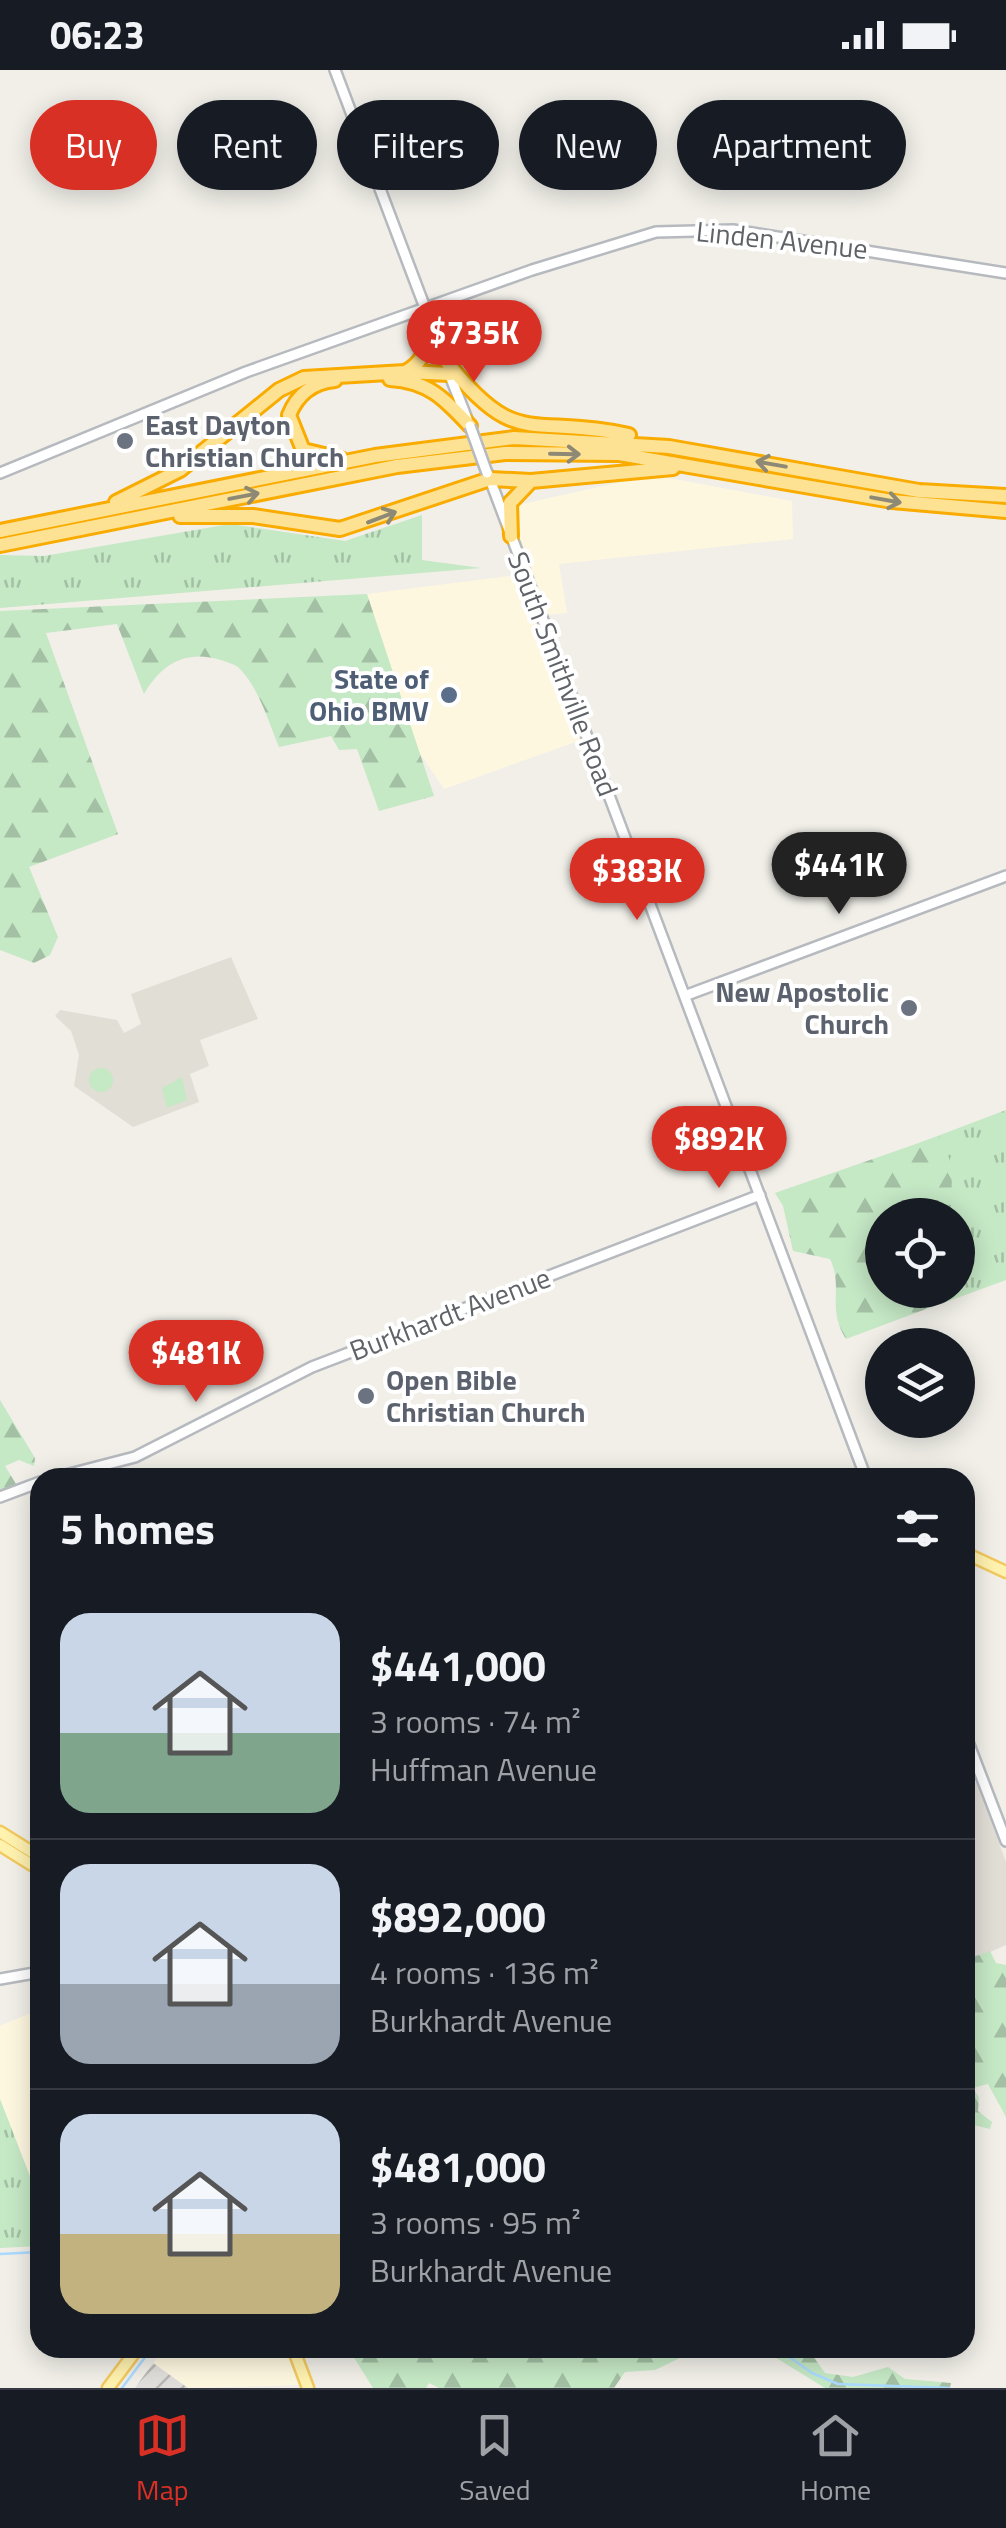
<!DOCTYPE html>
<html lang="en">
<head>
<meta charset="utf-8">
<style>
	body { margin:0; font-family:"Titillium Web",sans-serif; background:#20242c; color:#f1f3f6; height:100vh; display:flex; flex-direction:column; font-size:38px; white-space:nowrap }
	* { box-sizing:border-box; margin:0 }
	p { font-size:32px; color:#9ea1a6 }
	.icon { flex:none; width:55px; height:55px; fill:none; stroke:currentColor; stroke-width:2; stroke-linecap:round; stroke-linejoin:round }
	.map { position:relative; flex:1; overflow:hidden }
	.sheet { position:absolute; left:30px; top:1398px; width:945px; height:890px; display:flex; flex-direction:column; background:#171b24; border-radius:30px; box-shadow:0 5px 25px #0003 }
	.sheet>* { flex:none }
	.banner { position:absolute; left:30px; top:30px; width:948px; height:90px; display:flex; gap:20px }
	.controls { position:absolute; left:865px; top:1128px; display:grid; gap:20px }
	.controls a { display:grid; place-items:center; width:110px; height:110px; border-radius:50%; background:#171b24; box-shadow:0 5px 25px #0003; font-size:50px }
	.price { position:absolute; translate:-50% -85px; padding:0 22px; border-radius:35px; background:#d93025; color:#fff; font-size:32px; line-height:65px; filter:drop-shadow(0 2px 5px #0008) }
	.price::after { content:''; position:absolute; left:50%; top:60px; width:30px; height:22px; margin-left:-15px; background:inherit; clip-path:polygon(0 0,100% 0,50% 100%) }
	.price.on { background:#222; color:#fff }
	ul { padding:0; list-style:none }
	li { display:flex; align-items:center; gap:30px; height:250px; padding:0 30px }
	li+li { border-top:2px solid #363941 }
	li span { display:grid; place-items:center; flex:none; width:280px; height:200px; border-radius:30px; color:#555 }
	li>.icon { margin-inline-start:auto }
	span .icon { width:120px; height:120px; fill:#fffc; stroke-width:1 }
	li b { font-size:42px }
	h2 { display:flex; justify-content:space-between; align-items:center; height:120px; padding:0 30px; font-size:42px }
	.pill { padding:0 35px; border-radius:45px; background:#171b24; box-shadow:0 5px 25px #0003; font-size:35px; line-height:90px }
	.pill.on { background:#d93025; color:#fff }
	.status { display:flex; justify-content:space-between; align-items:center; height:70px; padding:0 50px; background:#171b24; direction:ltr }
	.status svg { height:28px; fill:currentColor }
	.tabs { display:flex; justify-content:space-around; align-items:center; height:140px; border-top:2px solid #363941; background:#171b24; font-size:28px; color:#9ea1a6 }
	.tabs a { display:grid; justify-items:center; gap:5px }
	.tabs .on { color:#d93025 }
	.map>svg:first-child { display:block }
	.commercial { fill:#fef7e0 }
	.industrial { fill:url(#industrial-furrows) }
	.education { fill:#e1ded6 }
	.grass { fill:url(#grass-tufts) }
	.forest { fill:url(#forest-firs) }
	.garden { fill:#c5e8c5 }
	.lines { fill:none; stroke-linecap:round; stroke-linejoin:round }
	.stream { stroke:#aadaff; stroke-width:2.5 }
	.secondary-casing { stroke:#b6babf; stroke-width:14 }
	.primary-casing { stroke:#f2c960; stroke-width:15 }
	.highway-casing { stroke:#f9ab00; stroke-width:18 }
	.secondary { stroke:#fff; stroke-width:9 }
	.primary { stroke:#fff2af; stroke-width:10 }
	.highway { stroke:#fde293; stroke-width:12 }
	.secondary-bridge-casing { stroke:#b6babf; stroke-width:14; stroke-linecap:butt }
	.secondary-bridge { stroke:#fff; stroke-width:9 }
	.oneway { stroke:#8e8975 }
	.worship-dot { fill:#6b7280; stroke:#fff; stroke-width:4 }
	.service-dot { fill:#5c6f8a; stroke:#fff; stroke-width:4 }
	.labels { text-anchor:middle; stroke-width:8; stroke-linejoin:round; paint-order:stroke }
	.street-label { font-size:28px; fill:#5f6368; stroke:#fff }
	.worship-label { font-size:28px; font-weight:bold; fill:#5b616d; stroke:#fff; text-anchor:start }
	.service-label { font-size:28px; font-weight:bold; fill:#4e5e75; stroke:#fff; text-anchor:end }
</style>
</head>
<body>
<div class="status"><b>06:23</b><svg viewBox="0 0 49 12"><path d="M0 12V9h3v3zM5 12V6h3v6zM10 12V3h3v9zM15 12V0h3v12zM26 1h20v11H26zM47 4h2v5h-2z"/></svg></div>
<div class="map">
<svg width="1006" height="2318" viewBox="0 0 1006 2318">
	<defs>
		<pattern id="industrial-furrows" width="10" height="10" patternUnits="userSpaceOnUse" patternTransform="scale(2.5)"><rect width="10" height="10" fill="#e0deda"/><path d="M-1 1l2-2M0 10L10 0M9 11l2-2" fill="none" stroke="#b9b8b5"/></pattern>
		<pattern id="grass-tufts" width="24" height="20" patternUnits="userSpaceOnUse" patternTransform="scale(2.5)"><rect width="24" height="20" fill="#c5e8c5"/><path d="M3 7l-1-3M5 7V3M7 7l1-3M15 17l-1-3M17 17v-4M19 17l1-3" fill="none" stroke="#a3c0a4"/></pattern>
		<pattern id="forest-firs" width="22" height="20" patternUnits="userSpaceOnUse" patternTransform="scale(2.5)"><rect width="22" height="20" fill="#c5e8c5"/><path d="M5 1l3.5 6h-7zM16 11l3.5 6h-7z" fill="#a3c0a4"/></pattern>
	</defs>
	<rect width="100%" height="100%" fill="#f1efe8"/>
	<path class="commercial" d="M653,405l139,26 1,38 -234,25 8,49 -31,3 45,124 -137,49 -29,-43 -48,-152 151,-19 -22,-65z
		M40,1939v193l-40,-103v-73z
		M165,2278h120l14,37 -111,3 -35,-25z"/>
	<path class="industrial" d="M153,2293l35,25h-53z"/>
	<path class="education" d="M231,887l27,62 -58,21 9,26 -19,8 9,28 -66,25 -59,-41 5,-31 -8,-24 -16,-15 5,-6 57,10 7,13 17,-9 -10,-30z
		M976,1712l30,80v83l-41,18v-175z"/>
	<path class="grass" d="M422,445v45l59,8 -481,40v-53l44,1 186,-32 115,17z
		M1006,1040v170l-68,25 -6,-15h26v-75h-54l-22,-58z
		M0,2029l40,103v44l-40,2z"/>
	<path class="forest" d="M367,524l67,202 -55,15 -22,-62 -18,1 -8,-14 -52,11c-11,-26 -19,-56 -38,-77 -5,-6 -12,-7 -20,-10 -35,-11 -60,4 -77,34l-27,-70 -71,9 72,201 -89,33 29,70 -8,18 -16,8 -34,-13v-339z
		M939,1066c13,19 14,40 12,63l-22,16h-47v75h65l3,10 -104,39c-20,-32 -2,-51 -16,-80l-37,-8 -10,-45 -8,-13z
		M0,1330l35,58 -1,8 -15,-6 -14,6 11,18 -16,6z
		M990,1881l6,12 10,2v152l-18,-33 -16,4 7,9 -1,14 14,11 -2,7 -25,-6v-46l9,-8 -9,-17v-92z
		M348,2278h353l-46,22 -30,2 -11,16h-175l-10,-5 -3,5h-53z
		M760,2278h70l-17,8 12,17 28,4 35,-10 17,12 46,4 -1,5h-125z"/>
	<path class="garden" d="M89 1010a12 12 0 1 1 24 0a12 12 0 1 1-24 0Z
		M182,1007l5,23 -20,8 -5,-20z"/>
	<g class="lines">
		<path class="stream" d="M0,2184l40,-2
			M777,2278l35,25 26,11 111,4
			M122,2318l30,-40"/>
		<defs>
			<path id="secondary" d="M335,0l109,288
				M449,303l18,46
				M0,403l246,-101 286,-102 124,-38 77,-2 273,43
				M488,404l378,1004
				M687,925l319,-119
				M54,1408l81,-21 177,-90 448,-172
				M0,1427l40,-15
				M965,1664l41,107
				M0,1909l40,-7"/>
			<path id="primary" d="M965,1483l41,19
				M0,1762l40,25
				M0,1775l40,25
				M293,2278l15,40
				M108,2318l30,-40"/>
			<path id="highway" d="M443,287c74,96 87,56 186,78
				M405,302c20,-10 22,-26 26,-47
				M390,309c38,2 55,20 80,47
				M335,310c-22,2 -38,15 -46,35l14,35 38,9
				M116,432l64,-32 99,-80 25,-12 101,-6 45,2
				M180,446h73l87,13 150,-50 41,2
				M0,461l375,-75 139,-18 155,9 250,44 87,5
				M511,466l-1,-33 21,-22 142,-13
				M0,475l397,-79 108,-13 114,1 273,47 114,10"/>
		</defs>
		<use href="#secondary" class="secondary-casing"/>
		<use href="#primary" class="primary-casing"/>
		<use href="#highway" class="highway-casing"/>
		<use href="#secondary" class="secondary"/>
		<use href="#primary" class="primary"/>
		<use href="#highway" class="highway"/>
		<defs>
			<path id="secondary-bridge" d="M470,356l17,47"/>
		</defs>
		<use href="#secondary-bridge" class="secondary-bridge-casing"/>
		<use href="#secondary-bridge" class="secondary-bridge"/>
	</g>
	<defs><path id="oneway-shaft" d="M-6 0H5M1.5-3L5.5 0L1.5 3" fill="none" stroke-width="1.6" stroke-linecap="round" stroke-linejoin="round" transform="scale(2.5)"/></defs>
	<g class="oneway">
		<use href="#oneway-shaft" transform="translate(565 384) rotate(1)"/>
		<use href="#oneway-shaft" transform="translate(771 394) rotate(-170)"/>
		<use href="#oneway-shaft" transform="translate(244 426) rotate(-11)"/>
		<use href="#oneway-shaft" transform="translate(886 430) rotate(10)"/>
		<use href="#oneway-shaft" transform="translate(382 447) rotate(-21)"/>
	</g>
	<g class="worship-dot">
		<circle cx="125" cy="371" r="10"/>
		<circle cx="909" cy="938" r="10"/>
		<circle cx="366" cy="1326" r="10"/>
	</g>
	<circle class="service-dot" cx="449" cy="625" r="10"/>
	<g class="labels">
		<g class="street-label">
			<text transform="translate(782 170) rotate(6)" y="10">Linden Avenue</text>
			<text transform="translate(563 604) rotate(69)" y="10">South Smithville Road</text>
			<text transform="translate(450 1244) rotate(-21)" y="10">Burkhardt Avenue</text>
		</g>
		<g class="worship-label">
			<text x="145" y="365">East Dayton<tspan x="145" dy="32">Christian Church</tspan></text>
			<text x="889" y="932" text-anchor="end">New Apostolic<tspan x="889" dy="32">Church</tspan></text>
			<text x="386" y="1320">Open Bible<tspan x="386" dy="32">Christian Church</tspan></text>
		</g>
		<g class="service-label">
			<text x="429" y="619">State of<tspan x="429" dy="32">Ohio BMV</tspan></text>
		</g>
	</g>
</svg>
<div class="controls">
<a><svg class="icon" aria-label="locate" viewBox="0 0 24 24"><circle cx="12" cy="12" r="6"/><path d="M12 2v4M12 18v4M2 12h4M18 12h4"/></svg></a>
<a><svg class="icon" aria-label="layers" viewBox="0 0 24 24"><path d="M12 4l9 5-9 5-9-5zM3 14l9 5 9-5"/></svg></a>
</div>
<b class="price" style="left:474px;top:315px">$735K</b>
<b class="price on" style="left:839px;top:847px">$441K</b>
<b class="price" style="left:637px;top:853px">$383K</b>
<b class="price" style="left:719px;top:1121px">$892K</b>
<b class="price" style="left:196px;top:1335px">$481K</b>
<div class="banner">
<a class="pill on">Buy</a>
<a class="pill">Rent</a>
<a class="pill">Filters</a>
<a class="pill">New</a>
<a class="pill">Apartment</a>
</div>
<section class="sheet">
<h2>5 homes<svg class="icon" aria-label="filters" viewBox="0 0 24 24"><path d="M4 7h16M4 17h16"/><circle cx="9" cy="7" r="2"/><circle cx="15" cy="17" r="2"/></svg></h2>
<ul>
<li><span style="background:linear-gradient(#c9d6e8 60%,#7fa58c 0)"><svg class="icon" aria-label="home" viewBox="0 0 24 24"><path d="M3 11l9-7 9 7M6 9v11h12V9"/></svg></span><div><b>$441,000</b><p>3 rooms · 74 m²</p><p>Huffman Avenue</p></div></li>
<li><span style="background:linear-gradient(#c9d6e8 60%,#9aa5b1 0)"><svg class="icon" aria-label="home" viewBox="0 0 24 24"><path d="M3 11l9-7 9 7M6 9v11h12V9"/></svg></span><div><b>$892,000</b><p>4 rooms · 136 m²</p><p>Burkhardt Avenue</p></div></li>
<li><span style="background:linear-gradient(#c9d6e8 60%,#c2b280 0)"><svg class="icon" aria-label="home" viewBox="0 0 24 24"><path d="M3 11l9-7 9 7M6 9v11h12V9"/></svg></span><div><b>$481,000</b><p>3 rooms · 95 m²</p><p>Burkhardt Avenue</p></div></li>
</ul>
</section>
</div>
<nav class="tabs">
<a class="on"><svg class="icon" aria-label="map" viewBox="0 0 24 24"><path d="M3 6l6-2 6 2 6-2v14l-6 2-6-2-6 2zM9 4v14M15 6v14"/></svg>Map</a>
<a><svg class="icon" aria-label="saved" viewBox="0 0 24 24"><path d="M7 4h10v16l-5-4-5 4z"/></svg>Saved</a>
<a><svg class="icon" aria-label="home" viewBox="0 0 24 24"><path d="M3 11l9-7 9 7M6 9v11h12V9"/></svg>Home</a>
</nav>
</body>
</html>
